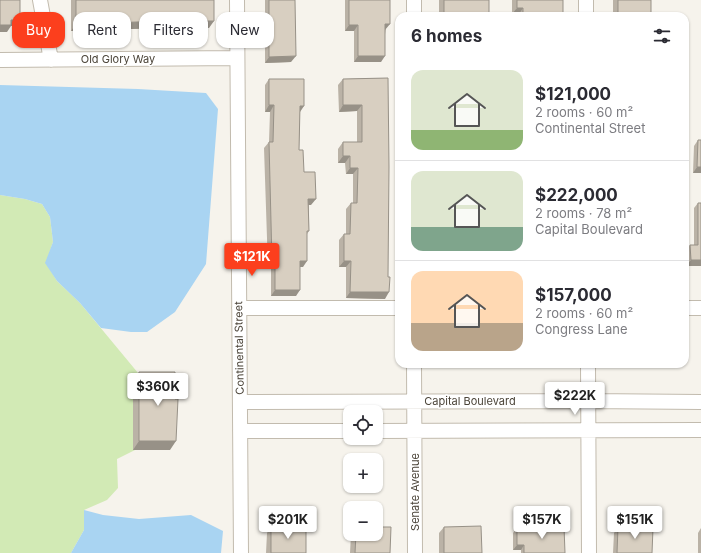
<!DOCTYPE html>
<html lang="en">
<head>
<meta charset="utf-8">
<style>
	body { margin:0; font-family:Inter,sans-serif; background:#f7f7f7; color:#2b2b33; height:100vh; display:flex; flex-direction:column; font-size:15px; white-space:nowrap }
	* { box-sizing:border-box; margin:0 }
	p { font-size:13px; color:#7c7c81 }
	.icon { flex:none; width:22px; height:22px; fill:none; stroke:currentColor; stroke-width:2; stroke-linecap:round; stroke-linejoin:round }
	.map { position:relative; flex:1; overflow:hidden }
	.sheet { position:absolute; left:395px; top:12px; width:294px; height:356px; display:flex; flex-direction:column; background:#fff; border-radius:12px; box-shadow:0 1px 3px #0004 }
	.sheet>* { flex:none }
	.top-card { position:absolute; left:12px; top:12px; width:323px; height:36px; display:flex; gap:8px }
	.fabs { position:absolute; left:343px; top:405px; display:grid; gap:8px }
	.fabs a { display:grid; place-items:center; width:40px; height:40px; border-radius:8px; background:#fff; box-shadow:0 1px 3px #0004; font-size:20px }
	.price { position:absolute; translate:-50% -34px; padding:0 9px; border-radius:4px; background:#fff; color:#222; font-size:13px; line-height:26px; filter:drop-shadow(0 1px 2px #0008) }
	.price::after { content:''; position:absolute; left:50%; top:24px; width:12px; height:9px; margin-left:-6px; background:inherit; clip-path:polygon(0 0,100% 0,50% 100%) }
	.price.active { background:#fc3f1d; color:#fff }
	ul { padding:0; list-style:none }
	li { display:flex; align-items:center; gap:12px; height:100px; padding:0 16px }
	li+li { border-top:1px solid #e1e1e2 }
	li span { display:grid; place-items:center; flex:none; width:112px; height:80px; border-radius:12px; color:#555 }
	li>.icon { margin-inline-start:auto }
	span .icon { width:48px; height:48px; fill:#fffc; stroke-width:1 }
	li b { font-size:17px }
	h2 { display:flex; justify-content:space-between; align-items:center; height:48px; padding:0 16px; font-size:17px }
	.tag { padding:0 14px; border-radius:12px; background:#fff; box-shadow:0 1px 3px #0004; font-size:14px; line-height:36px }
	.tag.active { background:#fc3f1d; color:#fff }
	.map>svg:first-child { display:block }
	.green { fill:#d2eab5 }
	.water { fill:#a9d4f2 }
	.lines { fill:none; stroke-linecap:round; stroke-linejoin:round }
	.minor-casing { stroke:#c2bbae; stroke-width:16 }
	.minor { stroke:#fff; stroke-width:14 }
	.wall { fill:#bab2a6 }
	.shaded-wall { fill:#979187 }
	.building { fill:#d8cfc1; stroke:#979187 }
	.labels { text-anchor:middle; stroke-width:3; stroke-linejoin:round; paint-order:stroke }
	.street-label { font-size:11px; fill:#4b4439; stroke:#fff }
</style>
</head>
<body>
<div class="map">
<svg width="701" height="553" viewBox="0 0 701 553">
	<rect width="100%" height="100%" fill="#f6f3ec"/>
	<path class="green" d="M0,195l25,4 17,5 8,13 3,25 -7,21 11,18 23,22 68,82 5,56 -36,18 1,29 -11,12 -23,10v20l-13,23h-71z"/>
	<path class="water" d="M0,85l138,4 68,4 12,16 -12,155 -31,48 -28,20h-16l-30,-4 -21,-25 -23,-22 -12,-18 8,-21 -3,-25 -8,-13 -17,-5 -25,-4z
		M84,510l19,5 36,4 52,-4 32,16 -2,22h-150l13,-23z"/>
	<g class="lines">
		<defs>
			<path id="minor" d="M40,0l11,60
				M237,0l4,553
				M414,0v16
				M586,0v16
				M0,60l237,-2
				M239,308h160
				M685,308h16
				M414,364l1,189
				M588,364l1,189
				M240,402l348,-1 113,1
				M240,431h110
				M376,431l325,-1"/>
		</defs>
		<use href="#minor" class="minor-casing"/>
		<use href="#minor" class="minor"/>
	</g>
	<path class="wall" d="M71,0h143l-5,28h-10l-2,2 -14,1 -1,-4 -75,3v-2h-20l-1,3h-15z
		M265,0h30l-4,62 -26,1z
		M345,0h45l-9,62h-27v-31h-9z
		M439,0h50v16h-50z
		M512,0h51v16h-44v-2h-7z
		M613,0h38v16h-38z
		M388,78l-3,221 -39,-1v-31h-7v-27l5,-6h2v-25l5,-6h2v-29h-7l-1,-11h-7v-14l5,-7h14v-31l-18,1 -1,-27 5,-6z
		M269,79l31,33 -1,38 12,55h-2v26l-2,3 -4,33h-3l-4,29h-25v-28h-3l-4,-120 5,-6 1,-30h-5v-27z
		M698,140h3v33h-8l1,-27z
		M698,203h3v63h-15v-15l4,-6h4v-37z
		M139,372l31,78h-37v-69z
		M271,527l35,26h-40l1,-20z
		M444,527l38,26h-43v-20z
		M517,527l48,26h-44v-3h-8v-17z
		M618,527l34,26h-39l1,-20z
		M701,528v25h-3v-20z
		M351,534h25l14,19h-40z"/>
	<path class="shaded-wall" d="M517,8h6l-4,6h-7z
		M11,20h9l-5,6h-4l-4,6h-7v-7z
		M187,20l-5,7 -75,3 5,-7z
		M202,21h12l-5,7h-10l-2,2 -14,1 4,-7z
		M90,22h22l-5,6h-20l-1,3h-15l5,-7z
		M385,24h5l-5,6h-4z
		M349,25h9l-4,6h-9z
		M296,56l-5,6 -26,1 4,-6z
		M358,56h27l-4,6h-27z
		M269,105h5l-4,7h-5z
		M343,105h19l-5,6 -18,1z
		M300,106h4l-4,6z
		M343,156h7l-5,7h-7z
		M697,167h4v6h-8z
		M350,168h8l-5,6h-7z
		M308,199h8l-5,6h-7z
		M691,260h10v6h-15z
		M300,261h7l-4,6h-7z
		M344,261h7l-5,6h-7z
		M272,262h3l-4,6h-3z
		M275,290h25l-4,6h-25z
		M350,292h39l-4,7 -39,-1z
		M139,441h37l-6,9h-37z
		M517,545h7l-3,5h-8z"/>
	<path class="building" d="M0,0h20v20h-9v5h-11z
		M76,0h138v21h-12v3h-15v-4l-75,3v-1h-22v2h-14z
		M269,0h26l1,56 -27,1z
		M349,0h41v24h-5v32h-27v-31h-9z
		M444,0h45v16h-45z
		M517,0h46v16h-40v-8h-6z
		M618,0h33v16h-33z
		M388,78l1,89 -1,110h2l-1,15h-39l1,-31h-7v-27h6l1,-31h6l1,-35h-8v-12h-7v-14h19v-37h-19v-26z
		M269,79h35v27h-4l-1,44h4l1,22h11l1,27h-8l1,32h-2v30h-7v29h-25v-28h-3l-3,-120h4l1,-37h-5z
		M698,140h3v27h-4z
		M698,203h3v57h-10l-1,-15h8z
		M139,372h36v27h3l-2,42h-37z
		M481,526l1,27h-38v-26z
		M271,527h35v26h-35z
		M376,527h15l-1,26h-35l1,-19h20z
		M517,527h47l1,26h-41v-8h-7z
		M618,527l35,1 -1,25h-35z"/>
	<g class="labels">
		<g class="street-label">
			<text x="118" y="63">Old Glory Way</text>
			<text transform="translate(239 348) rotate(-91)" y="4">Continental Street</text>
			<text x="470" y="405">Capital Boulevard</text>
			<text transform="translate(415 492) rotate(-90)" y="4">Senate Avenue</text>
		</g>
	</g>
</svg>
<div class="fabs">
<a><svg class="icon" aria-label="locate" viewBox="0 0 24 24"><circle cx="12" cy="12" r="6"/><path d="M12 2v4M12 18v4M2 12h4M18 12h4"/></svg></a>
<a>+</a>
<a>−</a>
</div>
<b class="price active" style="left:252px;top:277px">$121K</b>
<b class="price" style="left:158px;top:407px">$360K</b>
<b class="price" style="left:575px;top:416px">$222K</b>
<b class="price" style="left:288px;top:540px">$201K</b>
<b class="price" style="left:542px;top:540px">$157K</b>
<b class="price" style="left:635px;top:540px">$151K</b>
<div class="top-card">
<a class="tag active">Buy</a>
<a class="tag">Rent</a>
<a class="tag">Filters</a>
<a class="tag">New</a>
</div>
<section class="sheet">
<h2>6 homes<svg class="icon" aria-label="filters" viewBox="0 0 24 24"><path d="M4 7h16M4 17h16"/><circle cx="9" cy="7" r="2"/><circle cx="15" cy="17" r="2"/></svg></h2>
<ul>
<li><span style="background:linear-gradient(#dfe7d0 75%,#8fb573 0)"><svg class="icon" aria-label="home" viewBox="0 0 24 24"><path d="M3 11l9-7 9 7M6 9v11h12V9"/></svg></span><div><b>$121,000</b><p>2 rooms · 60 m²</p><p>Continental Street</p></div></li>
<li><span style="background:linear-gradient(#dfe7d0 70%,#7fa58c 0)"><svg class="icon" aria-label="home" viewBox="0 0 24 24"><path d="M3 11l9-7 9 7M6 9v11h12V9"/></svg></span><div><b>$222,000</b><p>2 rooms · 78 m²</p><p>Capital Boulevard</p></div></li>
<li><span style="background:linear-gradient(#ffd9b3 65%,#b9a48a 0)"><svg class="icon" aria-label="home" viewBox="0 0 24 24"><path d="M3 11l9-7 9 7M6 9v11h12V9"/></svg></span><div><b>$157,000</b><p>2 rooms · 60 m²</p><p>Congress Lane</p></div></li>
</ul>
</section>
</div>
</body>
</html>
